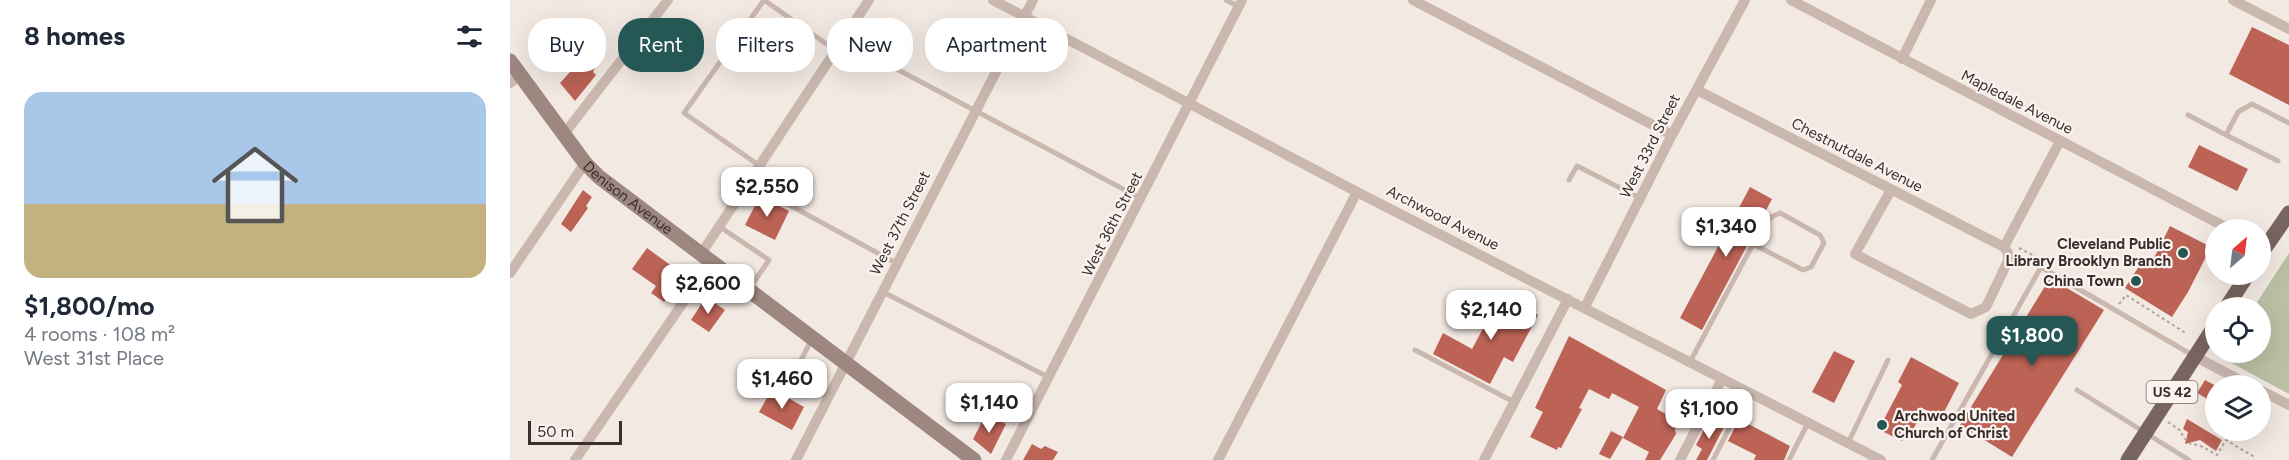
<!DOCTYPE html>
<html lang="en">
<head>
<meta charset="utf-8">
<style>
	body { margin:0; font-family:Figtree,sans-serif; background:#f2f2f3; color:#1f2937; height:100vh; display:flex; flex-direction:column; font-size:22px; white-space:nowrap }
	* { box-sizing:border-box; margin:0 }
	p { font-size:20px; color:#747a83 }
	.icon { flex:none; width:33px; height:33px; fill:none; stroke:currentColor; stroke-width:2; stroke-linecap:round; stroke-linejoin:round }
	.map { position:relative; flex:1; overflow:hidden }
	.sheet { display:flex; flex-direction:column; background:#fff; width:510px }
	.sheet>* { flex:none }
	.top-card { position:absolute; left:18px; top:18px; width:570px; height:54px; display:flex; gap:12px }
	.needle { width:39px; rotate:28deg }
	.buttons { position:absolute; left:1695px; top:219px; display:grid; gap:12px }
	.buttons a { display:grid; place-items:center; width:66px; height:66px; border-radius:50%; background:#fff; box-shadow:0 6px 24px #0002; font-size:30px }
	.scale { position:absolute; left:18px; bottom:15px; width:94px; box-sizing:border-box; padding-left:6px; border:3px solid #392f2c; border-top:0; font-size:16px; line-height:21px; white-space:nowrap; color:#392f2c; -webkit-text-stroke:4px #faf3ef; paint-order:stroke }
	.price { position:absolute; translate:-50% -51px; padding:0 14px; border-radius:12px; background:#fff; color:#222; font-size:20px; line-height:39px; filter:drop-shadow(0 2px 3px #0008) }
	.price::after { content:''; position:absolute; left:50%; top:36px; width:18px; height:14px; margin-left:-9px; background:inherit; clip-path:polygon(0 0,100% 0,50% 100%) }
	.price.selected { background:#255855; color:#fff }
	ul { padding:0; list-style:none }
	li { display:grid; align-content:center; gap:12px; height:318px; padding:0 24px }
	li+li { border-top:2px solid #e0e1e3 }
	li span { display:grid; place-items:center; height:186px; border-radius:18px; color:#555 }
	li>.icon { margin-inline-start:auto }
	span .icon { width:108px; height:108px; fill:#fffc; stroke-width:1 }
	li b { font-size:26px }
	h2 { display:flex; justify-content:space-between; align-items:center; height:72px; padding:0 24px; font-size:26px }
	.tag { padding:0 21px; border-radius:24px; background:#fff; box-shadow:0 6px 24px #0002; font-size:21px; line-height:54px }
	.tag.selected { background:#255855; color:#fff }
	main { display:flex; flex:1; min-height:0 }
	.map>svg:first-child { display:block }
	.green { fill:#bac0a3 }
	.building { fill:#bc6356 }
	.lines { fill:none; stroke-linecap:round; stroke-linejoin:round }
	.path { stroke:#b5a299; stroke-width:2; stroke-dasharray:3 3; stroke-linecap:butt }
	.lane { stroke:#cab8af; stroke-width:5 }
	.street { stroke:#cab8af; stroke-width:10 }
	.secondary { stroke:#9d8780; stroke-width:15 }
	.primary { stroke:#79655f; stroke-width:15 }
	.poi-dot { fill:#255855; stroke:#faf3ef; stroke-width:2 }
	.labels { text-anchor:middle; stroke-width:4.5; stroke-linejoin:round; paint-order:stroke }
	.shield { fill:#faf3ef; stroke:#736a66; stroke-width:1.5 }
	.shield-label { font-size:14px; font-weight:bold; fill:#392f2c }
	.street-label { font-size:15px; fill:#392f2c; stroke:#faf3ef }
	.poi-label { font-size:15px; font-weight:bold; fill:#392f2c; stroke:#faf3ef; text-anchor:end }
</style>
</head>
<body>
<main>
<section class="sheet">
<h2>8 homes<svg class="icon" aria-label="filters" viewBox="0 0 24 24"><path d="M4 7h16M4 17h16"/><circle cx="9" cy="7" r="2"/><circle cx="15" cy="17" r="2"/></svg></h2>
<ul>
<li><span style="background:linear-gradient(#a9c7e8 60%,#c2b280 0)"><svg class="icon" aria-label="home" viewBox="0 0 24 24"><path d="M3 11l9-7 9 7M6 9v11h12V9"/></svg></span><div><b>$1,800/mo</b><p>4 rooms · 108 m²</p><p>West 31st Place</p></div></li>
</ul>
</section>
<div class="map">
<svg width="1779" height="460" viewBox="0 0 1779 460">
	<rect width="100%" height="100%" fill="#f2e9e2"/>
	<path class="green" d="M1779,253v141l-67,-36 4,-5 34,-1v-44l-6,-1z"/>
	<path class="building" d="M1742,27l37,18v60l-60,-31z
		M70,61l5,4 2,-3 8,6 -2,4 3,3 -21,26 -15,-18z
		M1689,145l49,24 -11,22 -49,-24z
		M1240,187l22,12 -70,131 -22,-12z
		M73,190l9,7 -6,9 2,2 -17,24 -10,-8z
		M250,196l29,15 -14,29 -30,-15z
		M1660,226l41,21 -23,45 -16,25 -47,-29 18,-28 8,4z
		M137,248l37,27 -20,27 -13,-9 5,-7 -24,-17z
		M1540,278l54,32 -92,147 -52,-32z
		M991,295l37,20 -25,47 -9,-5 -14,27 -57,-30 10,-21 29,16z
		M196,297l19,13 -16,22 -18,-12z
		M1059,336l97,54 -9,19 23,13 -5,8 1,4 -16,26h-15l4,-8 -26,-14 16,-31 -27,-14 -3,6 -20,-10 -10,19 3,1 -21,39 -3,-1 -1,3 -27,-13 13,-25 -8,-4z
		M1324,351l21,10 -21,42 -22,-11z
		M1401,357l48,26 -18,35 -17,-9 -16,30 -4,-2 -2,4 -20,-10 3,-4 -4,-2 21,-40 -4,-3z
		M1695,380l11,6v18l-19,-11z
		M262,389l32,18 -12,23 -33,-18z
		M483,417l13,7 -15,30 -18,-15 10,-19 6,2z
		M1229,419l51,27 -6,14h-30l2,-5 -28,-14z
		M1677,419l35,21 -6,11 -16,-11 -15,4 3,-12 -5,-3z
		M1199,420l15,7 -17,33h-11l6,-11 -6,-4z
		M1101,431l12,6 -13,22 -11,-5z
		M522,444l9,5 4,-3 13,6 -5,8h-30z"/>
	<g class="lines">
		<path class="path" d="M1509,248l19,10
			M1609,304l7,-9 61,39
			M1658,422l13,9 2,6 8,7 8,1 18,10 9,-15 30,18"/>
		<path class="lane" d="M716,0l12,6
			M332,40l298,158
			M1678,115l38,20
			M1768,161l-52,-26 12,-23 14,-8 37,19
			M250,166l-76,-53 80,-113 71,50
			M1059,180l8,-14 63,32
			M239,183l147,80
			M210,227l49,33 -20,29
			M373,292l165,85
			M905,350l99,52
			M1180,362l63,-118 18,-27 9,-4 40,22 4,8 -13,24 -8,3 -50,-26
			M280,381l22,-42
			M1567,390l112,70
			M1338,443l40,-83
			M1203,460l35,-68
			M1279,460l19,-37
			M1422,460l109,-193 153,89"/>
		<path class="street" d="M483,0l364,192 524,268
			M903,0l259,135
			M1281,0l440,230
			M1723,0l56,29
			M1392,59l29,-59
			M0,83l10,-8
			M1187,90l307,157 4,6v8l-22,46 -15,7 -116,-60 36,-64
			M54,134l104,-134
			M1494,247l56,-106
			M191,254l168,-254
			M0,273l75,-110
			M1075,307l87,-172 73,-135
			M1684,356l57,30
			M1750,390l29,15
			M65,460l136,-198
			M286,460l237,-460
			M496,460l236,-460
			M708,460l139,-268
			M974,460l84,-161
			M1170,460l42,-81"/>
		<path class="secondary" id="s1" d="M0,61l75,102 14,14 375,283"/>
		<path class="primary" d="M1750,255l29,-42
			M1716,308l22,-34
			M1618,460l88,-136"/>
	</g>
	<g class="poi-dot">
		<circle cx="1673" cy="253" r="6"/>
		<circle cx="1626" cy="281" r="6"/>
		<circle cx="1372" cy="425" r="6"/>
	</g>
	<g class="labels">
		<rect class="shield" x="1636.5" y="381" width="51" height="22" rx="4.5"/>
		<g class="shield-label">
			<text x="1662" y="397">US 42</text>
		</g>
		<g class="street-label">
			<text transform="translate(1507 102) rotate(27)" y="5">Mapledale Avenue</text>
			<text transform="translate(1140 146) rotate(-63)" y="5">West 33rd Street</text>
			<text transform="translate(1347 155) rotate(27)" y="5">Chestnutdale Avenue</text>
			<text dy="5" stroke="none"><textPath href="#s1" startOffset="182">Denison Avenue</textPath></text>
			<text transform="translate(933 218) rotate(27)" y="5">Archwood Avenue</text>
			<text transform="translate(390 223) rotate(-63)" y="5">West 37th Street</text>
			<text transform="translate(602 224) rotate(-63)" y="5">West 36th Street</text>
		</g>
		<g class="poi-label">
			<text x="1661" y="249">Cleveland Public<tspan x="1661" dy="17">Library Brooklyn Branch</tspan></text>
			<text x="1614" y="286">China Town</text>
			<text x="1384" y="421" text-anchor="start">Archwood United<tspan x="1384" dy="17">Church of Christ</tspan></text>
		</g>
	</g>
</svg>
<div class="buttons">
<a><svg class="needle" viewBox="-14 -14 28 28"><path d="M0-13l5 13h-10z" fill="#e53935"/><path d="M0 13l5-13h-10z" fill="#747a83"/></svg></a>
<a><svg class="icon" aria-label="locate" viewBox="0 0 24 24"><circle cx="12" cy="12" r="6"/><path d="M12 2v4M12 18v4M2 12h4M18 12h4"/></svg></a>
<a><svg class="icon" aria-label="layers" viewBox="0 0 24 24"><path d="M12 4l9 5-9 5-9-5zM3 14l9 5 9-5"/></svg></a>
</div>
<div class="scale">50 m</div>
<b class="price" style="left:257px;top:218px">$2,550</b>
<b class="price" style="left:1216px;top:258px">$1,340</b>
<b class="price" style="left:198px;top:315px">$2,600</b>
<b class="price" style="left:981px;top:341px">$2,140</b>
<b class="price selected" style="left:1522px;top:367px">$1,800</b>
<b class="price" style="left:272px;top:410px">$1,460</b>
<b class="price" style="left:479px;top:434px">$1,140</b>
<b class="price" style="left:1199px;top:440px">$1,100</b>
<div class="top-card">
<a class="tag">Buy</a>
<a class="tag selected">Rent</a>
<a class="tag">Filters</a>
<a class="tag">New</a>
<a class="tag">Apartment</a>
</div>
</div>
</main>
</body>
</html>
